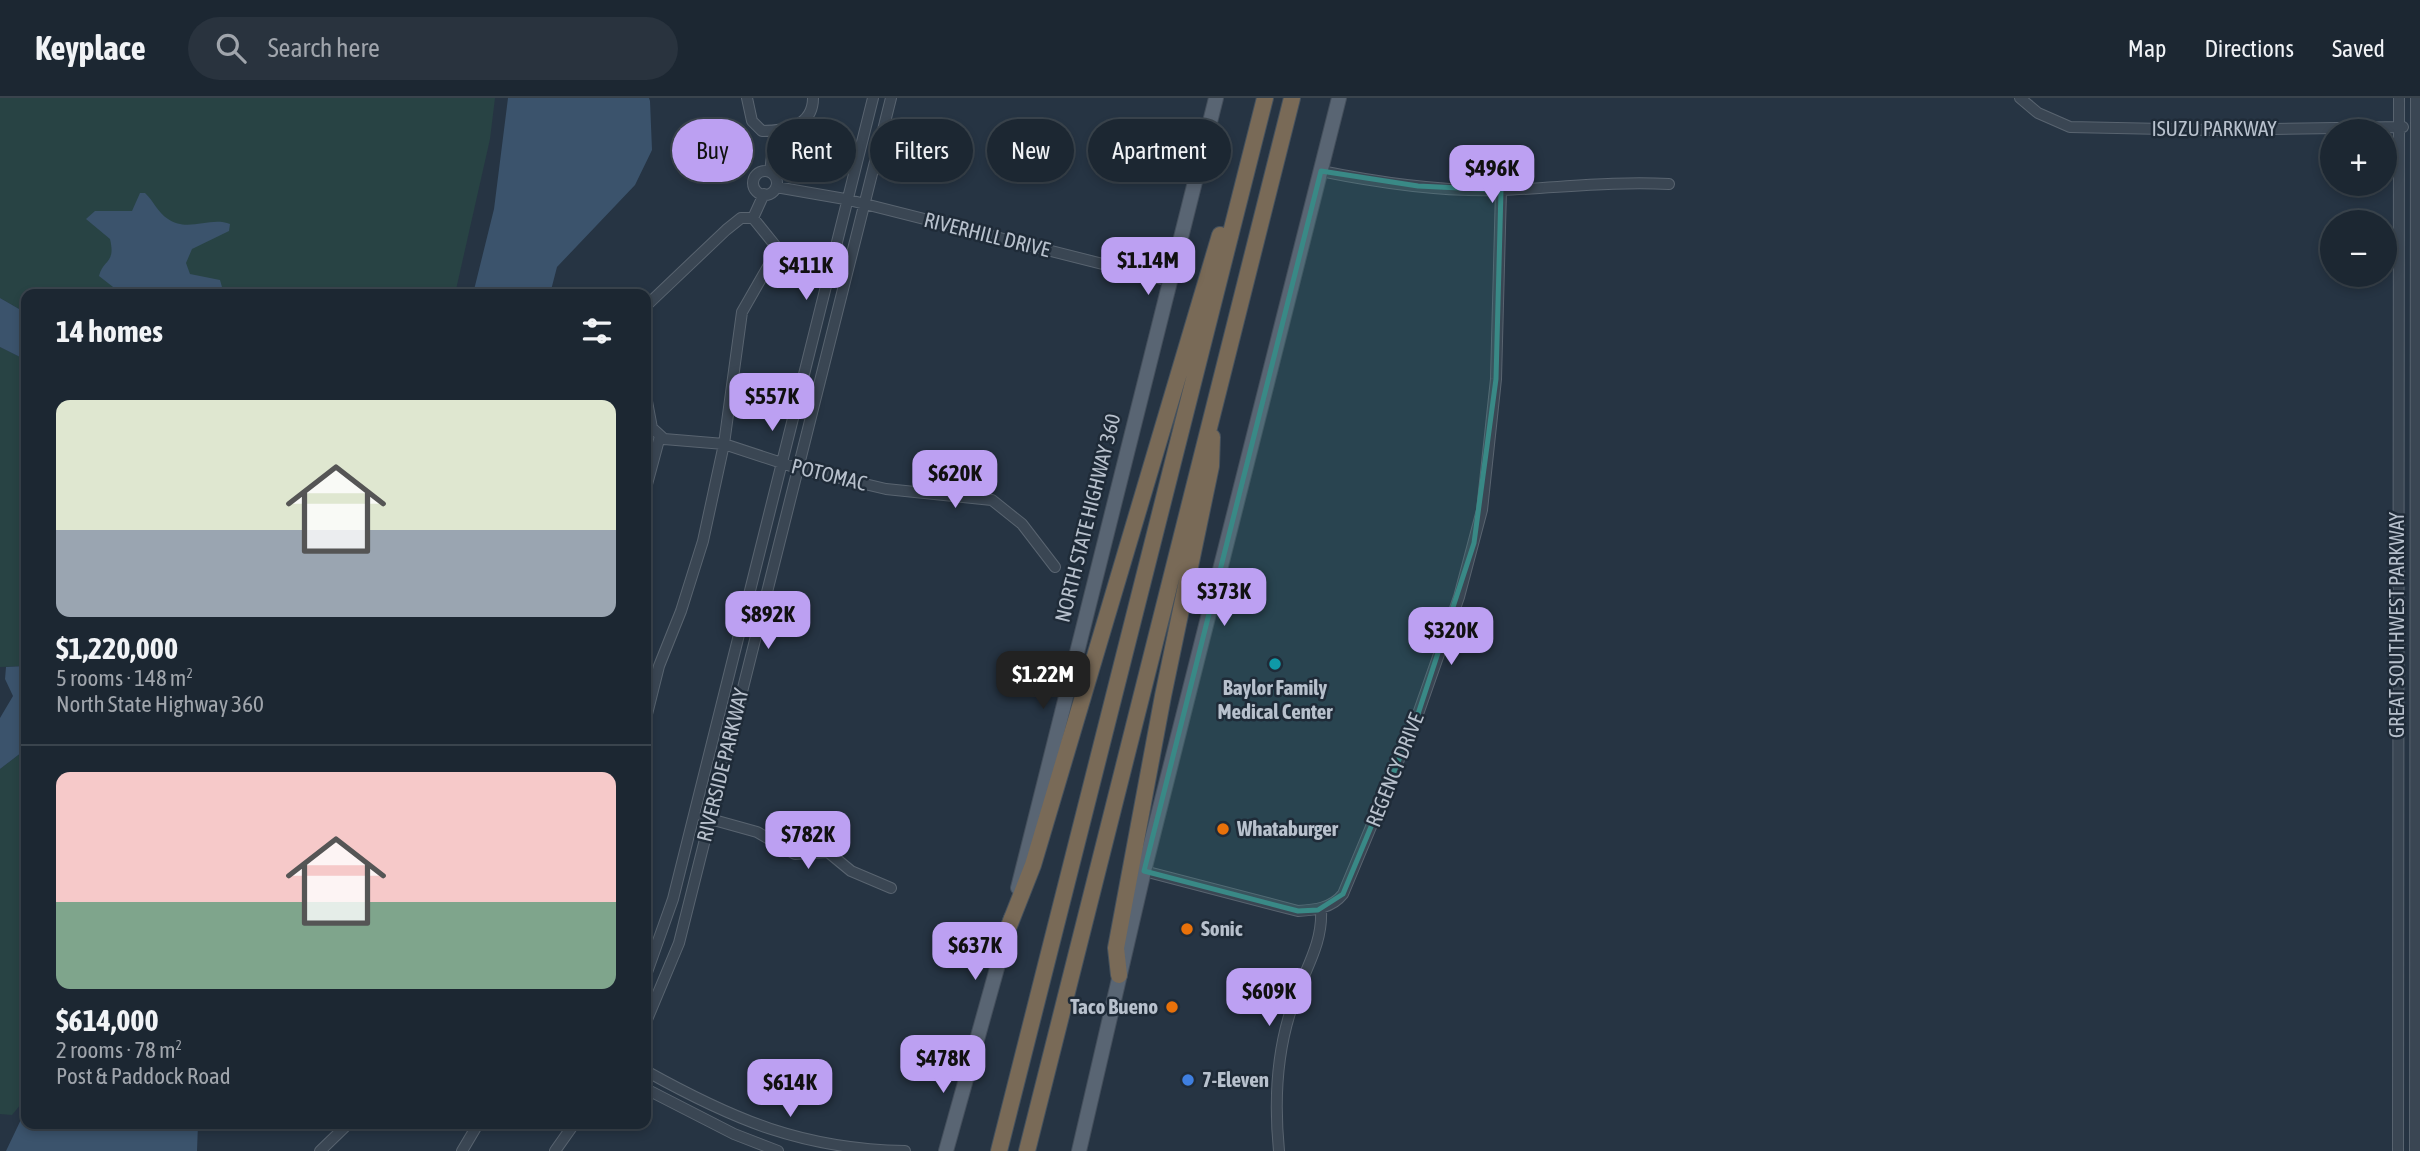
<!DOCTYPE html>
<html lang="en">
<head>
<meta charset="utf-8">
<style>
	body { margin:0; font-family:"Asap Condensed",sans-serif; background:#29333e; color:#f1f3f6; height:100vh; display:flex; flex-direction:column; font-size:26px; white-space:nowrap }
	* { box-sizing:border-box; margin:0 }
	p { font-size:23px; color:#a0a5ac }
	.icon { flex:none; width:38px; height:38px; fill:none; stroke:currentColor; stroke-width:2; stroke-linecap:round; stroke-linejoin:round }
	.map { position:relative; flex:1; overflow:hidden }
	.sheet { position:absolute; left:21px; top:191px; width:630px; height:840px; display:flex; flex-direction:column; background:#1c2732; border-radius:14px; box-shadow:0 4px 10px #0003,0 0 0 2px #3a444d }
	.sheet>* { flex:none }
	.guide { position:absolute; left:672px; top:21px; width:665px; height:63px; display:flex; gap:14px }
	.controls { position:absolute; left:2320px; top:21px; display:grid; gap:14px }
	.controls a { display:grid; place-items:center; width:77px; height:77px; border-radius:50%; background:#1c2732; box-shadow:0 4px 10px #0003,0 0 0 2px #3a444d; font-size:35px }
	.price { position:absolute; translate:-50% -60px; padding:0 16px; border-radius:14px; background:#bca0f2; color:#111; font-size:23px; line-height:46px; filter:drop-shadow(0 2px 4px #0008) }
	.price::after { content:''; position:absolute; left:50%; top:42px; width:21px; height:16px; margin-left:-10px; background:inherit; clip-path:polygon(0 0,100% 0,50% 100%) }
	.price.current { background:#222; color:#fff }
	ul { padding:0; list-style:none }
	li { display:grid; align-content:center; gap:14px; height:371px; padding:0 35px }
	li+li { border-top:2px solid #3a444d }
	li span { display:grid; place-items:center; height:217px; border-radius:14px; color:#555 }
	li>.icon { margin-inline-start:auto }
	span .icon { width:126px; height:126px; fill:#fffc; stroke-width:1 }
	li b { font-size:30px }
	h2 { display:flex; justify-content:space-between; align-items:center; height:84px; padding:0 35px; font-size:30px }
	.pill { padding:0 24px; border-radius:32px; background:#1c2732; box-shadow:0 4px 10px #0003,0 0 0 2px #3a444d; font-size:24px; line-height:63px }
	.pill.current { background:#bca0f2; color:#111 }
	header { display:flex; align-items:center; gap:42px; box-sizing:border-box; height:98px; padding:0 35px; background:#1c2732; border-bottom:2px solid #3a444d }
	header strong { font-size:33px }
	nav { display:flex; gap:38px; margin-inline-start:auto; font-size:24px }
	.search { width:490px; height:63px; background:#29333e; display:flex; align-items:center; gap:18px; box-sizing:border-box; padding:0 24px; border-radius:38px; color:#a0a5ac; font-size:26px }
	.map>svg:first-child { display:block }
	.green { fill:#284344 }
	.water { fill:#3b536c }
	.lines { fill:none; stroke-linecap:round; stroke-linejoin:round }
	.minor-casing { stroke:#596470; stroke-width:12 }
	.major-casing { stroke:#444f5c; stroke-width:16 }
	.highway-casing { stroke:#45515d; stroke-width:18 }
	.minor { stroke:#3a4653; stroke-width:10 }
	.major { stroke:#596573; stroke-width:14 }
	.highway { stroke:#796a57; stroke-width:16 }
	.marked { fill:#398986; fill-opacity:0.2; stroke:#398986; stroke-width:5; stroke-linejoin:round }
	.culture-dot { fill:#0f9aa8; stroke:#1f2b38; stroke-width:2.5 }
	.food-dot { fill:#e8710a; stroke:#1f2b38; stroke-width:2.5 }
	.shop-dot { fill:#3f7fe0; stroke:#1f2b38; stroke-width:2.5 }
	.labels { text-anchor:middle; stroke-width:5; stroke-linejoin:round; paint-order:stroke }
	.street-label { font-size:21px; fill:#b8c1cd; stroke:#1f2b38 }
	.poi-label { font-size:21px; font-weight:bold; fill:#b8c1cd; stroke:#1f2b38; text-anchor:start }
</style>
</head>
<body>
<header>
<strong>Keyplace</strong>
<div class="search"><svg class="icon" aria-label="search" viewBox="0 0 24 24"><circle cx="10" cy="10" r="6"/><path d="M15 15l6 6"/></svg>Search here</div>
<nav><a>Map</a><a>Directions</a><a>Saved</a></nav>
</header>
<div class="map">
<svg width="2420" height="1053" viewBox="0 0 2420 1053">
	<rect width="100%" height="100%" fill="#263443"/>
	<path class="green" d="M0,0h495l-5,41 -35,155h-429v19l-26,-15z
		M0,249l26,13v306l-26,1z
		M26,651v349l-14,17 -12,-1v-345z"/>
	<path class="water" d="M508,0h141l1,3 2,49 -17,35 -78,82 -7,27h-77l21,-85z
		M140,95h5c9,8 12,19 23,26 20,14 42,-3 62,5l-1,7 -37,18 -6,14 4,11 30,6 4,14h-102l-23,-18c4,-17 17,-12 11,-37l-24,-20 9,-8h37z
		M0,200l26,15v47l-26,-13z
		M26,568v83l-26,20v-51l13,-22 -8,-17 1,-12z
		M26,1011v15h172l-1,27h-191z"/>
	<g class="lines">
		<defs>
			<path id="minor" d="M747,0l5,23 10,10c24,0 51,-5 51,-33
				M2020,0l18,15 32,14 141,3 192,-3
				M1321,73c59,12 120,21 181,19 56,-2 110,-9 167,-6
				M753 85a12 12 0 1 1 24 0a12 12 0 1 1-24 0Z
				M770,74l5,-41
				M776,89l69,12 325,82
				M764,96l-11,24 25,31 34,9
				M646,208l80,-76 15,-12h12
				M646,298l6,32 12,11 60,5 73,24 89,21 106,11 30,24 33,43
				M646,390l14,-52
				M646,620l13,-52 22,-55 22,-70 21,-97 18,-132 36,-63
				M703,719l54,15 38,22 33,-2 23,19 40,17
				M1144,773l154,40c17,-1 34,-3 45,-17l75,-180 41,-117 23,-87 14,-131 5,-189
				M646,877l27,-76 200,-801
				M646,924l33,-79 212,-845
				M646,973c88,49 156,78 259,80
				M646,991l88,45 44,17
				M320,1053l28,-27
				M462,1053l16,-27
				M555,1053l19,-27
				M1279,1053c-5,-51 -3,-101 15,-150 11,-32 29,-57 27,-92
				M2398,1053l1,-1053
				M2415,1053l1,-1053"/>
			<path id="major" d="M1018,790l198,-790
				M946,1053l65,-233
				M1079,1053l65,-280 195,-773"/>
			<path id="highway" d="M1009,828l24,-61 187,-630
				M1119,877l-3,-27 47,-252 48,-230 1,-29
				M999,1053l266,-1053
				M1027,1053l265,-1053"/>
		</defs>
		<use href="#minor" class="minor-casing"/>
		<use href="#major" class="major-casing"/>
		<use href="#highway" class="highway-casing"/>
		<use href="#minor" class="minor"/>
		<use href="#major" class="major"/>
		<use href="#highway" class="highway"/>
	</g>
	<path class="marked" d="M1321,73l97,15 83,4 -5,189 -22,164 -56,171 -75,180 -25,16 -20,1 -154,-40z"/>
	<circle class="culture-dot" cx="1275" cy="566" r="7"/>
	<g class="food-dot">
		<circle cx="1223" cy="731" r="7"/>
		<circle cx="1187" cy="831" r="7"/>
		<circle cx="1172" cy="909" r="7"/>
	</g>
	<circle class="shop-dot" cx="1188" cy="982" r="7"/>
	<g class="labels">
		<g class="street-label">
			<text x="2214" y="38">ISUZU PARKWAY</text>
			<text transform="translate(987 137) rotate(14)" y="7">RIVERHILL DRIVE</text>
			<text transform="translate(829 377) rotate(14)" y="7">POTOMAC</text>
			<text transform="translate(1088 420) rotate(-76)" y="7">NORTH STATE HIGHWAY 360</text>
			<text transform="translate(2397 527) rotate(-90)" y="7">GREAT SOUTHWEST PARKWAY</text>
			<text transform="translate(723 667) rotate(-76)" y="7">RIVERSIDE PARKWAY</text>
			<text transform="translate(1395 672) rotate(-68)" y="7">REGENCY DRIVE</text>
		</g>
		<g class="poi-label">
			<text x="1275" y="597" text-anchor="middle">Baylor Family<tspan x="1275" dy="24">Medical Center</tspan></text>
			<text x="1237" y="738">Whataburger</text>
			<text x="1201" y="838">Sonic</text>
			<text x="1158" y="916" text-anchor="end">Taco Bueno</text>
			<text x="1202" y="989">7-Eleven</text>
		</g>
	</g>
</svg>
<div class="controls">
<a>+</a>
<a>−</a>
</div>
<b class="price" style="left:1492px;top:107px">$496K</b>
<b class="price" style="left:1148px;top:199px">$1.14M</b>
<b class="price" style="left:806px;top:204px">$411K</b>
<b class="price" style="left:772px;top:335px">$557K</b>
<b class="price" style="left:955px;top:412px">$620K</b>
<b class="price" style="left:1224px;top:530px">$373K</b>
<b class="price" style="left:768px;top:553px">$892K</b>
<b class="price" style="left:1451px;top:569px">$320K</b>
<b class="price current" style="left:1043px;top:613px">$1.22M</b>
<b class="price" style="left:808px;top:773px">$782K</b>
<b class="price" style="left:975px;top:884px">$637K</b>
<b class="price" style="left:1269px;top:930px">$609K</b>
<b class="price" style="left:943px;top:997px">$478K</b>
<b class="price" style="left:790px;top:1021px">$614K</b>
<div class="guide">
<a class="pill current">Buy</a>
<a class="pill">Rent</a>
<a class="pill">Filters</a>
<a class="pill">New</a>
<a class="pill">Apartment</a>
</div>
<section class="sheet">
<h2>14 homes<svg class="icon" aria-label="filters" viewBox="0 0 24 24"><path d="M4 7h16M4 17h16"/><circle cx="9" cy="7" r="2"/><circle cx="15" cy="17" r="2"/></svg></h2>
<ul>
<li><span style="background:linear-gradient(#dfe7d0 60%,#9aa5b1 0)"><svg class="icon" aria-label="home" viewBox="0 0 24 24"><path d="M3 11l9-7 9 7M6 9v11h12V9"/></svg></span><div><b>$1,220,000</b><p>5 rooms · 148 m²</p><p>North State Highway 360</p></div></li>
<li><span style="background:linear-gradient(#f6c9c9 60%,#7fa58c 0)"><svg class="icon" aria-label="home" viewBox="0 0 24 24"><path d="M3 11l9-7 9 7M6 9v11h12V9"/></svg></span><div><b>$614,000</b><p>2 rooms · 78 m²</p><p>Post &amp; Paddock Road</p></div></li>
</ul>
</section>
</div>
</body>
</html>
